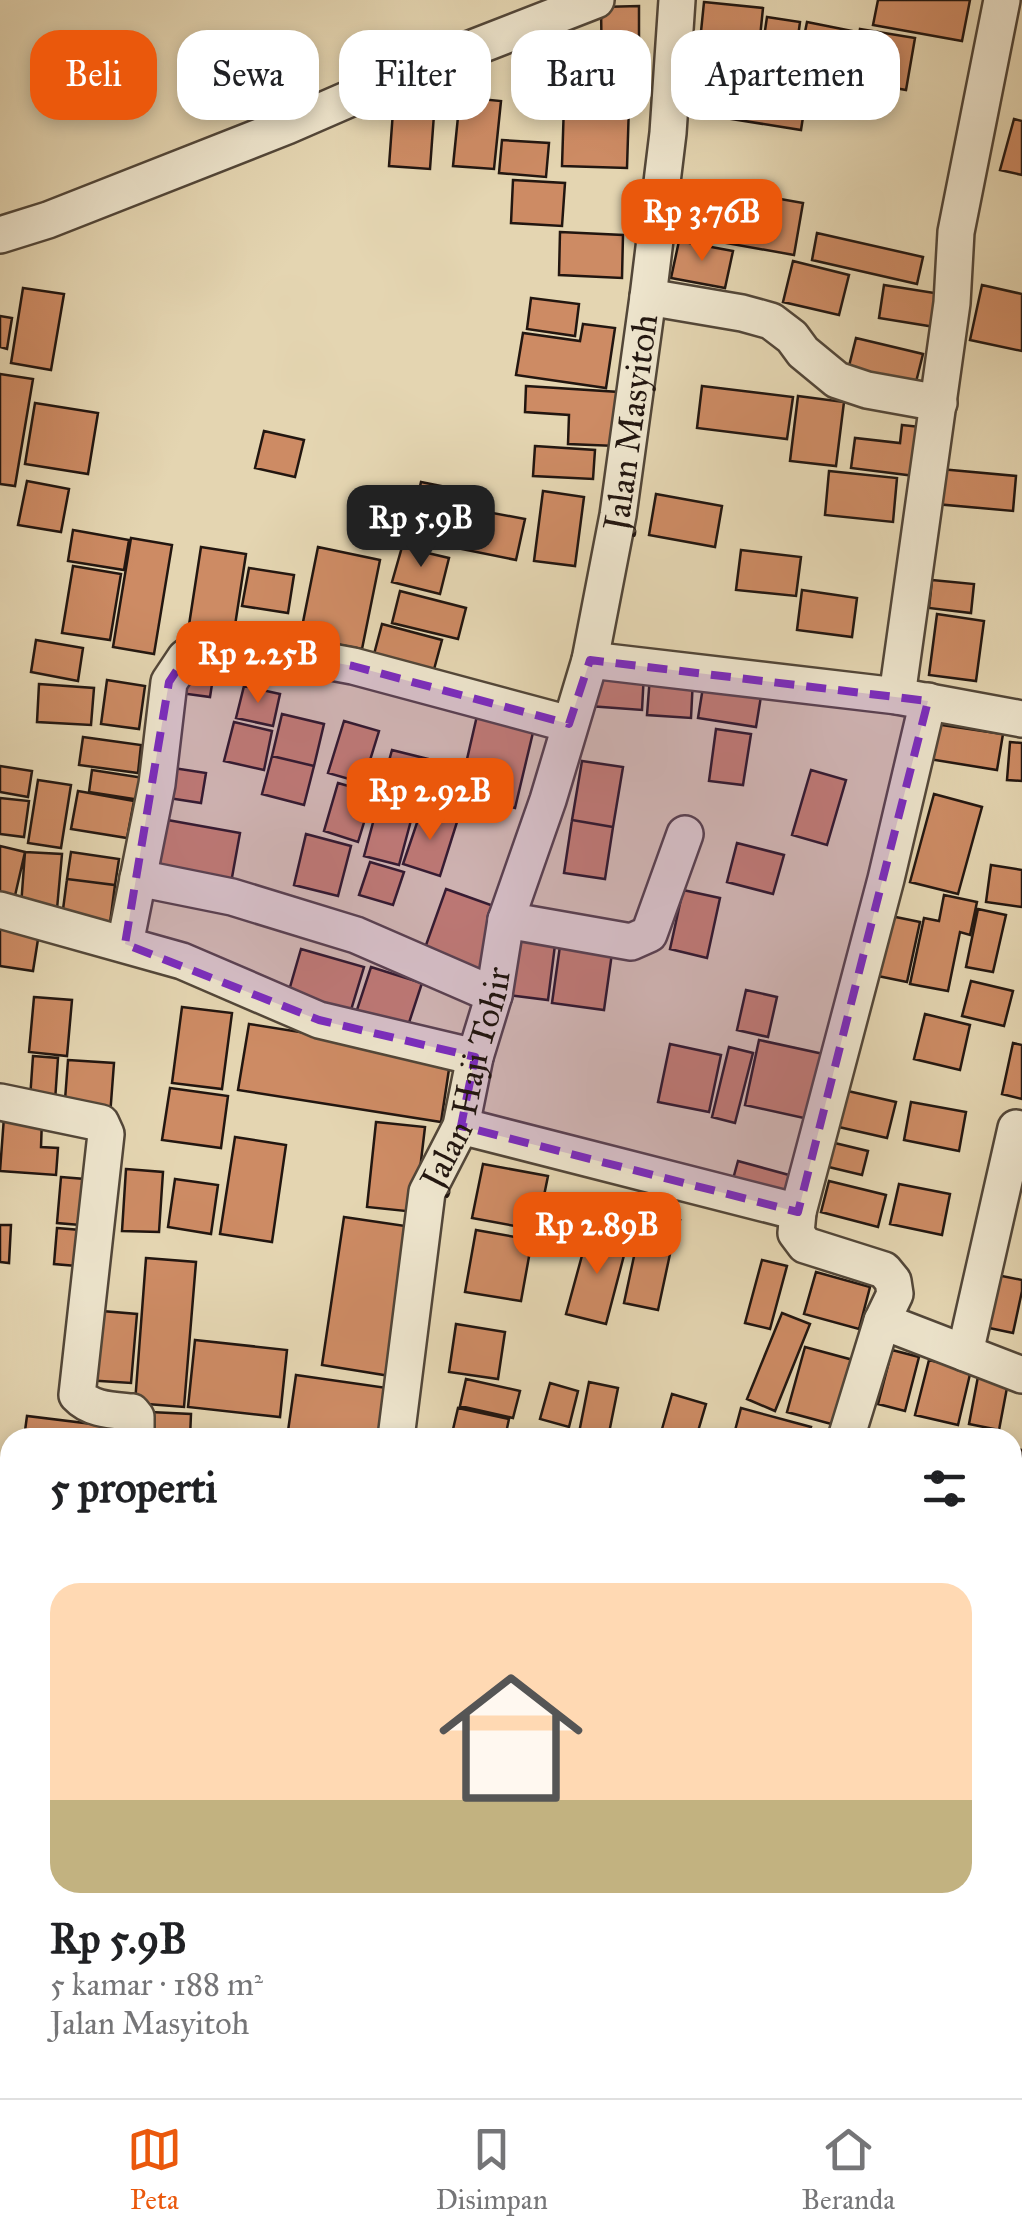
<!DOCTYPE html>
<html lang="id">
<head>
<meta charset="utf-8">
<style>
	body { margin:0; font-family:"IM FELL Great Primer",serif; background:#f2f2f2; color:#202124; height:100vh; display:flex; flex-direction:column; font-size:38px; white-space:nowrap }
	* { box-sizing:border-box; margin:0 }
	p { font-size:32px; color:#757577 }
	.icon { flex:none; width:55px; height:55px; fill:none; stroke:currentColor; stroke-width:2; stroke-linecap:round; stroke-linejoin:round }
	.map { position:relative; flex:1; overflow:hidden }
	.panel { position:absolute; left:0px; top:1428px; width:1022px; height:672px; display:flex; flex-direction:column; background:#fff; border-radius:30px 30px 0 0; box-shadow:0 5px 15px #0003 }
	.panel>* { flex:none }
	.banner { position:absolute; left:30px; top:30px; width:962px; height:90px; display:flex; gap:20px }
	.price { position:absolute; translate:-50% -85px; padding:0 22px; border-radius:20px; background:#ea580c; color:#fff; font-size:32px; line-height:65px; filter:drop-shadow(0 2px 5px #0008) }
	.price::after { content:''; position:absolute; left:50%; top:60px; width:30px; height:22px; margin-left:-15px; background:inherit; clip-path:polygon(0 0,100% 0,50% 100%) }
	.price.active { background:#222; color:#fff }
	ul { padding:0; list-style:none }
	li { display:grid; align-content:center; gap:20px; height:530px; padding:0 50px }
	li span { display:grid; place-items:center; height:310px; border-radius:30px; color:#555 }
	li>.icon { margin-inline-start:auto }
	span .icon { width:180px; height:180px; fill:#fffc; stroke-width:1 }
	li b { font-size:42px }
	h2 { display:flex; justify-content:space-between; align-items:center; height:120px; padding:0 50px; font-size:42px }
	.tag { padding:0 35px; border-radius:30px; background:#fff; box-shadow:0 5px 15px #0003; font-size:35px; line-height:90px }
	.tag.active { background:#ea580c; color:#fff }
	.tabs { display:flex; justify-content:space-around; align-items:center; height:140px; border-top:2px solid #e0e0e0; background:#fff; font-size:28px; color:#757577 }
	.tabs a { display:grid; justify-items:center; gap:5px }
	.tabs .active { color:#ea580c }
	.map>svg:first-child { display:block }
	.building { fill:#cd8b64; stroke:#221610; stroke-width:2.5 }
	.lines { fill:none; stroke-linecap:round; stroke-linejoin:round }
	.street-casing { stroke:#524638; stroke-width:40 }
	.street { stroke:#ede4cc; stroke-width:35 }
	.marked { fill:#7b2cbf; fill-opacity:0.2; stroke:#7b2cbf; stroke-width:8; stroke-dasharray:20 12; stroke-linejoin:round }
	.labels { text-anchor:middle; stroke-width:8; stroke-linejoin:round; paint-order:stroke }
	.street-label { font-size:35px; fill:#221610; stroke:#ede4cc }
</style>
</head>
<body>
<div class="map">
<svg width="1022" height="2098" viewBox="0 0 1022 2098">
	<rect width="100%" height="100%" fill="#e4d5b1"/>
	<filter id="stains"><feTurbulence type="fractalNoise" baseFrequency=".002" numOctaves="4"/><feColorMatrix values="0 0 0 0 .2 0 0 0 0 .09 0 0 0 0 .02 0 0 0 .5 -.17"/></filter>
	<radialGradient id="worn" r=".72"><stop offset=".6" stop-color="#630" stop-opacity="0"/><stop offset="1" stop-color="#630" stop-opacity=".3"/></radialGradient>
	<path class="building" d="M878,0h92l-8,41 -89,-16z
		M704,2l59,6 -6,59 -59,-6z
		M639,6v70l-37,1 -1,-70z
		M767,17l33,5 -7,53 -34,-4z
		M807,22l45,9 -11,55 -45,-9z
		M860,29l55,9 -9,52 -55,-10z
		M707,69l101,16 -7,45 -101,-16z
		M395,84l41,3 -6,82 -41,-3z
		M460,97l41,4 -7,68 -41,-3z
		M564,103l65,2 -2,63 -65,-2z
		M1014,119l8,2v54l-22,-5z
		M502,140l47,3 -3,34 -47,-4z
		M513,180l52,3 -3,43 -51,-3z
		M702,185l101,18 -9,52 -101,-18z
		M560,232l63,3 -1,43 -63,-3z
		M817,233l106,24 -6,27 -105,-24z
		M679,241l54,10 -8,37 -54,-10z
		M793,261l56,14 -10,40 -56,-13z
		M884,285l63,10 -6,33 -62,-10z
		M982,285l40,9v57l-52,-11z
		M23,288l41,6 -13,76 -40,-7z
		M531,298l48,6 -4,32 -48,-7z
		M0,316l12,2 -5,31 -7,-2z
		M583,324l32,4 -9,60 -90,-13 7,-42 57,8z
		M856,338l67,16 -9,36 -67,-16z
		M0,374l33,5 -18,107 -15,-2z
		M526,386l93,6 -3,54 -48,-2 1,-29 -44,-3z
		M702,386l91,11 -6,42 -90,-11z
		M798,396l46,6 -8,64 -46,-5z
		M35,403l63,10 -10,61 -63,-10z
		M902,425l28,3 -7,49 -72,-9 4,-30 45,5z
		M264,431l40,9 -9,37 -40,-9z
		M535,446l60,4 -2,29 -60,-3z
		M940,469l76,7 -3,35 -77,-7z
		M829,471l68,7 -4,44 -68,-7z
		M27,481l42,8 -8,43 -43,-7z
		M421,482l35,7 -12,54 -35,-8z
		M543,491l41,6 -9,69 -41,-5z
		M656,494l66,12 -7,41 -66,-12z
		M455,506l70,13 -9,41 -69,-14z
		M73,530l56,10 -5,30 -56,-9z
		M131,538l41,7 -18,109 -41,-7z
		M201,547l45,7 -12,78 -45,-7z
		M318,547l62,13 -18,89 -32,-6 2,-10 -30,-6z
		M402,547l47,11 -9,36 -48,-12z
		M741,550l60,7 -5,39 -60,-6z
		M73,566l48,8 -11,66 -48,-7z
		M249,568l45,7 -6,38 -46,-7z
		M932,580l42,4 -3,29 -42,-5z
		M802,590l55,8 -5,39 -55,-7z
		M400,591l66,17 -8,31 -66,-16z
		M937,614l47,7 -8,60 -47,-6z
		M382,624l60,16 -9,33 -60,-15z
		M36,640l47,8 -5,33 -47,-9z
		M184,660l31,5 -5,32 -30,-4z
		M592,669l52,4 -2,37 -53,-4z
		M650,676l43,3 -2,39 -44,-3z
		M107,680l38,6 -6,43 -38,-5z
		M704,681l58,9 -6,37 -58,-9z
		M39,684l55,4 -3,37 -54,-3z
		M244,686l36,8 -7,32 -37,-8z
		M479,707l57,13 -21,88 -56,-14z
		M282,714l42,10 -10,42 -42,-10z
		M344,721l35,10 -16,52 -35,-10z
		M234,722l38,9 -8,39 -40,-9z
		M935,724l68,10 -6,36 -68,-11z
		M716,729l35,5 -8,51 -34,-4z
		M83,737l58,8 -3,28 -59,-8z
		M1010,742l12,1v38l-15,-1z
		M392,750l36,9 -15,51 -35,-9z
		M272,756l42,10 -10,39 -42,-11z
		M582,761l41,6 -10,60 -41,-7z
		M0,766l32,5 -4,26 -28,-5z
		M167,767l39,6 -5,30 -39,-6z
		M92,770l52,8 -4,22 -51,-8z
		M811,770l35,10 -19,65 -35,-10z
		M38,780l33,5 -10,63 -33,-5z
		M338,783l35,10 -15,49 -34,-11z
		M78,791l56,10 -7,37 -56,-9z
		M934,794l48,13 -24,87 -48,-12z
		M0,798l29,3 -5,36 -24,-3z
		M378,804l35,9 -14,52 -35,-9z
		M421,811l36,11 -17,54 -37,-12z
		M162,819l78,14 -9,50 -79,-14z
		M572,820l41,7 -8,52 -41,-6z
		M306,834l45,12 -13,50 -44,-11z
		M737,843l47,12 -11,39 -46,-12z
		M0,846l25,6 -11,48 -14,-3z
		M25,852l37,2 -5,55 -36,-3z
		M71,852l48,7 -4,26 -48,-6z
		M370,862l34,10 -11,33 -34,-10z
		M991,865l31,5v37l-36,-5z
		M67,879l48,6 -5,38 -48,-6z
		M446,889l56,20 -26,71 -55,-21z
		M683,890l37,8 -13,60 -37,-9z
		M944,895l33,7 -7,33 -10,-3 -12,59 -38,-7 14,-66 15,3z
		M978,909l28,6 -13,57 -27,-5z
		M886,915l34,7 -13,60 -34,-7z
		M0,927l39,6 -6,38 -33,-5z
		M516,939l39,6 -7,55 -40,-5z
		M560,946l52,7 -8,57 -52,-7z
		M301,949l63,18 -16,53 -62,-19z
		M371,967l51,16 -17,52 -51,-16z
		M971,981l42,10 -9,35 -42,-10z
		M746,990l31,7 -9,40 -31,-7z
		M34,997l38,3 -5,56 -38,-4z
		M182,1007l50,6 -10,76 -50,-6z
		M925,1014l45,11 -10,45 -46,-11z
		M249,1024l202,32 -10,66 -203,-32z
		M759,1040l69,15 -15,65 -68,-15z
		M1013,1043l9,2v54l-20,-5z
		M670,1044l51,11 -12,57 -51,-10z
		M729,1047l24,6 -18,70 -23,-6z
		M33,1056l25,2 -3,43 -25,-2z
		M68,1060l46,3 -4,53 -46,-3z
		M170,1088l58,8 -7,52 -59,-8z
		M839,1089l57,13 -9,36 -57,-13z
		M911,1102l55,10 -7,39 -55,-11z
		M4,1117l38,2 -1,28 17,1 -2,27 -56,-4z
		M376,1122l49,5 -10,85 -48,-5z
		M235,1137l51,8 -14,97 -52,-8z
		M818,1139l50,12 -6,24 -50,-12z
		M738,1161l62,17 -8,30 -62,-18z
		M483,1164l65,12 -11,54 -65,-12z
		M126,1169l37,3 -4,60 -37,-1z
		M61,1177l36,3 -5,46 -35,-3z
		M175,1179l43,6 -7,49 -43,-7z
		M829,1181l57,14 -8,32 -57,-15z
		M899,1184l51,10 -8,41 -52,-11z
		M608,1198l72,22 -8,25 -72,-23z
		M344,1217l68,10 -22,149 -68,-11z
		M0,1225h11l-2,38 -9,-1z
		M57,1228l35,3 -4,36 -34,-3z
		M476,1230l56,10 -11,61 -56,-9z
		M589,1230l39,10 -22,84 -40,-10z
		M636,1247l34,7 -12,56 -34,-7z
		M146,1258l50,4 -12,145 -49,-4z
		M762,1260l25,6 -17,63 -25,-6z
		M816,1272l54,15 -11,42 -55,-15z
		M987,1273l35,7v11l-9,42 -38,-8z
		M90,1310l47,4 -6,69 -46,-3z
		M782,1313l28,11 -35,87 -28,-12z
		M456,1324l49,8 -7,47 -49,-7z
		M195,1340l92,10 -7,67 -92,-10z
		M805,1347l48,13 -18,65 -48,-13z
		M892,1350l27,7 -14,54 -27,-7z
		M929,1360l42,10 -13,55 -43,-10z
		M980,1366l30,6 -11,58 -30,-6z
		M296,1375l105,15 -7,48h-63l-43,-7z
		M466,1379l54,12 -7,27 -53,-12z
		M589,1382l29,6 -10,50h-30z
		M550,1383l28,8 -9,36 -29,-8z
		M672,1394l34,10 -10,34 -34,-9z
		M458,1408l51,11 -4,19h-54z
		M741,1408l70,19 -3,11h-75z
		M103,1412l25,26h-104l3,-22 74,9z
		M150,1412l41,2 -1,24h-41z
		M1012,1448l10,2v36l-10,-2z
		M7,1533h3v38l-8,-1z
		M1022,1612v64l-10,-3v-29z
		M1012,1699l10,3 -10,35z
		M0,1702l10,2v70l-10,-2z
		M1012,1816l10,3v84l-10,-3z
		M1012,1907l10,3v38l-10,-3z
		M1012,1957l10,3 -10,26z
		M1022,1970v70l-10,-4v-39z
		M14,2090h43l-1,8h-43z
		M76,2090h27l-2,8 -26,-6z
		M142,2090h25l-3,8z
		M216,2090h32v8h-33z
		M263,2090l46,2 -1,6h-45z
		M468,2090h38l-1,6z
		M559,2090h25l-1,6z
		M600,2090h82l-1,8h-82z
		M690,2090h49l-1,8h-49z
		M871,2090h36l-2,8 -36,-1z
		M950,2090h51l-2,8h-52z
		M402,2091l37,4v3h-37z"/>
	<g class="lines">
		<defs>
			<g id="street">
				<path d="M0,235l48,-15 239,-94 124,-54 185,-72"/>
				<path d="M648,297l94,16 29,8 21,16 11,15 34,28 30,10 72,13"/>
				<path d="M590,660l307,36 125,23"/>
				<path d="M897,696l55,-393 4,-71 46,-232"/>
				<path d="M138,878l94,19 124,38 138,60"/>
				<path d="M0,910l182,51 137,59 156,37"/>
				<path d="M506,920l125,22 18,-8 36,-100"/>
				<path d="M125,944l32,-160 12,-102 16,-24 14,-11 25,-5 129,24 216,58"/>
				<path d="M0,1102l101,21 5,11 -29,261c14,15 35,15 55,17l4,5v21"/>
				<path d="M461,1126l337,86"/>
				<path d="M882,1321l140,54"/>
				<path d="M965,1353l51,-225"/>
				<path id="s1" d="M396,1438l31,-246 34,-66 14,-69 19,-62 12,-75 42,-120 42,-140 28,-145 30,-218 20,-164 9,-133"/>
				<path d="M846,1438l36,-117 13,-27 -2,-13 -9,-11 -79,-25 -9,-12 2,-21 88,-333 42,-178"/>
				<path d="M0,1664l10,2"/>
				<path d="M1012,1792l10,4"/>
				<path d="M317,2098l1,-8"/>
				<path d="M749,2098l1,-8"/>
			</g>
		</defs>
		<use href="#street" class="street-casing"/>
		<use href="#street" class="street"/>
	</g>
	<path class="marked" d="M224,642l129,24 216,58 21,-64 338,41 -130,511 -337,-86 14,-69 -156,-37 -194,-76 44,-262 16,-24z"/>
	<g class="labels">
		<g class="street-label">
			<text dy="12" stroke="none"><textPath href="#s1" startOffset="1048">Jalan Masyitoh</textPath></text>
			<text dy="12" stroke="none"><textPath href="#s1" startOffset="370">Jalan Haji Tohir</textPath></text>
		</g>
	</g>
	<rect width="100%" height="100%" filter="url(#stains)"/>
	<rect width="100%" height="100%" fill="url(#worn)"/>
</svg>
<b class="price" style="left:702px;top:264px">Rp 3.76B</b>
<b class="price active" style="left:421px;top:570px">Rp 5.9B</b>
<b class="price" style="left:258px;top:706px">Rp 2.25B</b>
<b class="price" style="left:430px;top:843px">Rp 2.92B</b>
<b class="price" style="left:597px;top:1277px">Rp 2.89B</b>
<div class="banner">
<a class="tag active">Beli</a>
<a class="tag">Sewa</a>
<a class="tag">Filter</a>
<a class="tag">Baru</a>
<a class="tag">Apartemen</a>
</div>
<section class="panel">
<h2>5 properti<svg class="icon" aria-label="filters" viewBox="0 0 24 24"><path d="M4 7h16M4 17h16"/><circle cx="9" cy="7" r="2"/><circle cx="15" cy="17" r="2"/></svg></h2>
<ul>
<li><span style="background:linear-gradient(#ffd9b3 70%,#c2b280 0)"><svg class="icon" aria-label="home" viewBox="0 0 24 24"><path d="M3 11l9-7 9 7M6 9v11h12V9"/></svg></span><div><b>Rp 5.9B</b><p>5 kamar · 188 m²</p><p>Jalan Masyitoh</p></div></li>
</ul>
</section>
</div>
<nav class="tabs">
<a class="active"><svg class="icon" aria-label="map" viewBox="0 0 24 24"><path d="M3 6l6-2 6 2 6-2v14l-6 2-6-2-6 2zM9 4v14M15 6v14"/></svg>Peta</a>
<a><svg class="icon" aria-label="saved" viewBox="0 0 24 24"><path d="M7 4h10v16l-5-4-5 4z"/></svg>Disimpan</a>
<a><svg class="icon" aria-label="home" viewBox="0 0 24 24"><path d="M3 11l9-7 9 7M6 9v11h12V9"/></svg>Beranda</a>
</nav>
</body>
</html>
